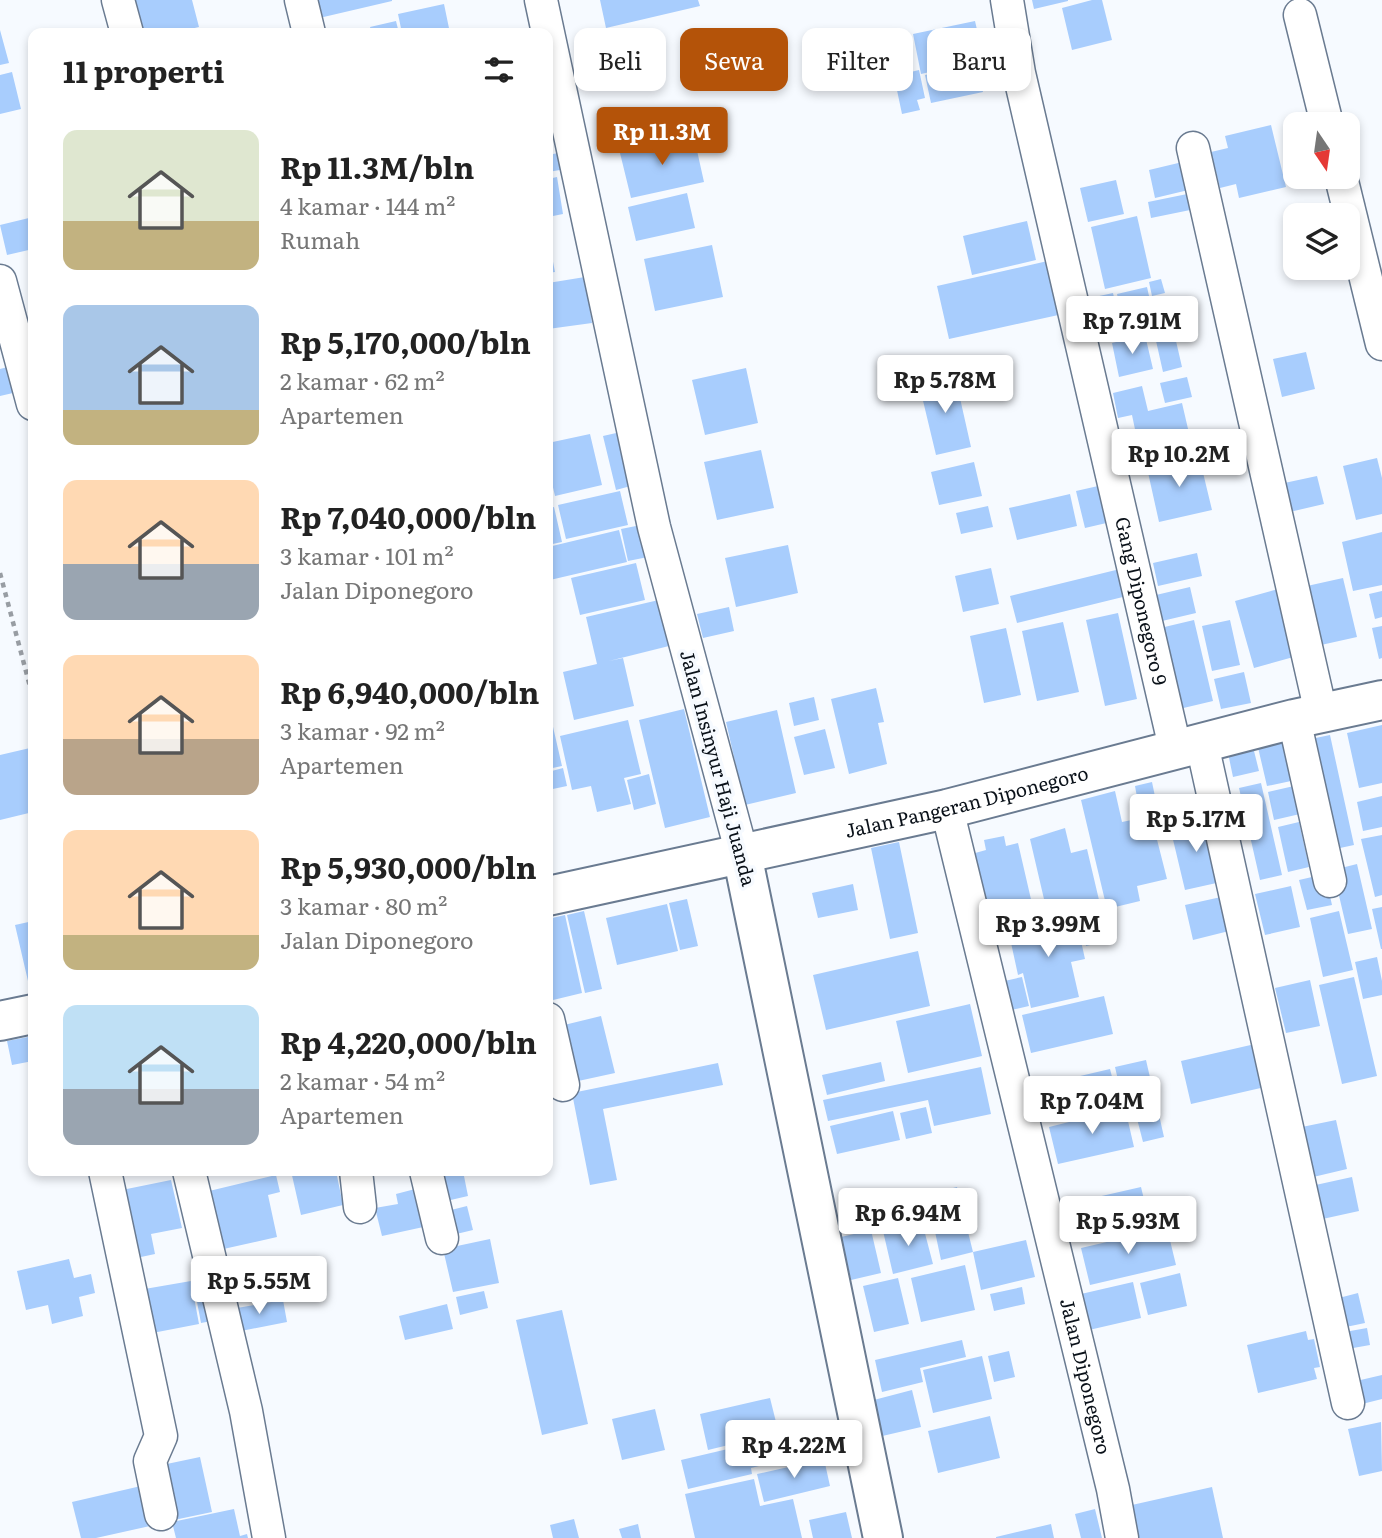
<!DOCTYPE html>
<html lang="id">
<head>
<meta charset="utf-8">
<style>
	body { margin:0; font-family:Literata,serif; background:#f2f2f2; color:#222; height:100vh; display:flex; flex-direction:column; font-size:26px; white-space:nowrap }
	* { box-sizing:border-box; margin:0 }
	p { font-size:23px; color:#767676 }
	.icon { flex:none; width:38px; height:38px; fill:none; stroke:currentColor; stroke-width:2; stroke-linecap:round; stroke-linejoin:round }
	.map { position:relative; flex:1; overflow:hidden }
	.drawer { position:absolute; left:28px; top:28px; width:525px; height:1148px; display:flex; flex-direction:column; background:#fff; border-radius:14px; box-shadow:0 4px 10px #0003 }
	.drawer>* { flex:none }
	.guide { position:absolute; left:574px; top:28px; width:665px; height:63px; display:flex; gap:14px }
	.needle { width:46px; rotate:167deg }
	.fabs { position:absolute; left:1283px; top:112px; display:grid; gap:14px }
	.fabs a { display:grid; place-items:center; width:77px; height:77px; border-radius:14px; background:#fff; box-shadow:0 4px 10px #0003; font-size:35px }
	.price { position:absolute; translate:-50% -60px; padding:0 16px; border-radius:7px; background:#fff; color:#222; font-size:23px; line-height:46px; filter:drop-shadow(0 2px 4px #0008) }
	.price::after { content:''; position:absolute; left:50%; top:42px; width:21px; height:16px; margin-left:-10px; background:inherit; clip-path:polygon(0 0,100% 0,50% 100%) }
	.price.active { background:#b45309; color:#fff }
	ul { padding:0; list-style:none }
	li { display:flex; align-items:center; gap:21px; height:175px; padding:0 35px }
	li span { display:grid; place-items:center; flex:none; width:196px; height:140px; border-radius:14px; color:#555 }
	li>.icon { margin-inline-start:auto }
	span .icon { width:84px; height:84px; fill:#fffc; stroke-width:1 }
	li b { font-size:30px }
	h2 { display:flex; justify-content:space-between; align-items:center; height:84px; padding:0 35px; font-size:30px }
	.tag { padding:0 24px; border-radius:14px; background:#fff; box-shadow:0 4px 10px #0003; font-size:24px; line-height:63px }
	.tag.active { background:#b45309; color:#fff }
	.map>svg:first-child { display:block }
	.building { fill:#a8cdfd }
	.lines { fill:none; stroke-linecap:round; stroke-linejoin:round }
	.street-casing { stroke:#6a7b91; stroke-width:35 }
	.secondary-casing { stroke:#6a7b91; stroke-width:42 }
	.path { stroke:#989da3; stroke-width:4.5; stroke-dasharray:5 5; stroke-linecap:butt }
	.street { stroke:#fff; stroke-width:32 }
	.secondary { stroke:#fff; stroke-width:38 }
	.labels { text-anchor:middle; stroke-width:7; stroke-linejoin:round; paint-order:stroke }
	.street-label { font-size:19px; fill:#0a1119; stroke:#f6faff }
</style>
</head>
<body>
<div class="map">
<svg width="1382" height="1538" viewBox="0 0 1382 1538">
	<rect width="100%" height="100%" fill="#f6faff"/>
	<path class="building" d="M131,0h61l7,27 -26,6h-34z
		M310,0h82v1l-77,18z
		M600,0h98l2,6 -94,22z
		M1032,0h36v1l-34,8z
		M1092,0h10l10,40 -40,10 -10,-42z
		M444,4l6,29h-48l-4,-19z
		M396,21l3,12h-27l-2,-6z
		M975,21l9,39 -63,14 -8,-40z
		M0,30l9,33 -9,2z
		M971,65l3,11 5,-1 4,17 -52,11 -6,-28z
		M919,70l6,28 -8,2 3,10 -18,4 -8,-38z
		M12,72l9,37 -21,5v-39z
		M1271,125l15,62 -47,11 -3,-14 -16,4 -9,-36 17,-4 -3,-12z
		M694,137l10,45 -73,16 -11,-45z
		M563,152l3,17 -18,3v-17z
		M1195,159l6,28 -46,11 -6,-28z
		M557,177l6,37 -15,3v-38z
		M1116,180l8,34 -36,8 -8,-34z
		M1197,192l3,16 -49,10 -3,-16z
		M687,193l8,35 -59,13 -8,-34z
		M1137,216l14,62 -46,11 -14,-62z
		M33,217v32l-26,6 -7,-30z
		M1027,221l9,39 -64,15 -9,-39z
		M548,236l7,36 -7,1z
		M712,245l11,52 -68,14 -11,-52z
		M1052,260l11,54 -114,25 -12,-53z
		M585,277l7,46 -44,6v-46z
		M1161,279l4,14 -13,3 -3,-14z
		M1147,287l8,36 -30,7 -8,-36z
		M1113,293l7,30 -23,5 -7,-30z
		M1168,298l5,23 -12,3 -6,-23z
		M1173,328l9,39 -19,5 -9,-40z
		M1145,335l8,34 -34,8 -7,-34z
		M1306,352l9,37 -33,8 -9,-38z
		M19,364l7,26 -26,6v-27z
		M746,368l12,55 -53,12 -13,-55z
		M955,376l16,71 -35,8 -17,-71z
		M1187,377l5,20 -27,6 -5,-20z
		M1142,386l6,25 34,-8 10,43 -51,12 -9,-43 -14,3 -5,-25z
		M625,431l13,53 -22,6 -13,-54z
		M590,434l12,51 -47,11 -7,-30v-23z
		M761,450l13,58 -57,12 -13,-58z
		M1199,456l13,54 -53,12 -12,-54z
		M1377,458l5,20v36l-26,6 -13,-54z
		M974,462l8,34 -43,9 -8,-33z
		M1317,476l7,28 -43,10 -6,-29z
		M1107,484l8,37 -30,7 -9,-37z
		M620,491l8,34 -62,14 -8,-34z
		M1070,494l7,32 -60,14 -8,-32z
		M988,506l5,21 -32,7 -5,-21z
		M554,507l8,35 -14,3v-37z
		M641,525l7,32 -20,4 -7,-32z
		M619,530l8,32 -77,18 -2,-33z
		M1382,532v53l-29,6 -11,-49z
		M788,545l10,48 -62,14 -11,-49z
		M1197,553l5,23 -44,10 -5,-23z
		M636,563l9,37 -65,15 -9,-37z
		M991,568l8,36 -36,8 -8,-36z
		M1124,568l7,27 -114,28 -7,-27z
		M1343,578l14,59 -45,10 -14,-59z
		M1190,587l6,26 -34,8 -6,-26z
		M1278,589l19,67 -43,12 -19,-67z
		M1382,591v26l-7,2 -6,-25z
		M663,599l10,46 -64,16 14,-3 11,48 -60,14 -11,-48 34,-8 -11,-47z
		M729,607l5,24 -31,7 -6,-24z
		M1118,613l19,86 -32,7 -19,-86z
		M1194,620l19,81 -38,9 -19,-81z
		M1230,620l10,45 -28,6 -10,-45z
		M1063,622l16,70 -42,9 -15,-70z
		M1382,626v32l-3,1 -7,-31z
		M1006,628l15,67 -37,8 -14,-67z
		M1244,672l7,31 -30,6 -7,-30z
		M876,688l8,34 -6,1 9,41 -38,10 -18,-75z
		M814,697l5,23 -25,6 -5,-23z
		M548,705l14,61 -14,3z
		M684,709l26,108 -45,11 -26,-108z
		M777,710l19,83 -51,12 -19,-83z
		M628,720l13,54 -17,4 7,26 -34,8 -6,-26 -19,4 -12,-54z
		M1382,725v58l-23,5 -12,-55z
		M825,729l10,39 -31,7 -10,-38z
		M1280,733l11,48 -24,5 -11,-47z
		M1330,735l24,110 -28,6 -25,-110z
		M1253,747l6,24 -26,6 -5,-24z
		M30,748l3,15v49l-33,8v-65z
		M563,768l4,18 -19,4v-18z
		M649,774l7,30 -22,6 -7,-30z
		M1152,782l6,29 -18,3 -5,-28z
		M1261,783l21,92 -22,5 -21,-92z
		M1294,786l6,28 -26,6 -6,-28z
		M1115,791l7,31 29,-6 16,63 -30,7 3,15 -33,8 -26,-109z
		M1382,796v31l-19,4 -6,-29z
		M1206,818l15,64 -36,8 -15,-63z
		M1299,822l10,45 -21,5 -10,-45z
		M1065,828l6,25 16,-4 12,51 -52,12 -17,-73z
		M548,835l5,21 -5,1z
		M1382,835v60l-7,2 -14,-58z
		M1004,836l2,10 12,-3 15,65 -16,4 2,8 -35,8 -16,-73 18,-5 -2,-10z
		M899,842l19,91 -28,6 -19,-91z
		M1357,864l15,65 -24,5 -15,-64z
		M1325,874l7,31 -25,5 -8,-30z
		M853,884l5,26 -40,8 -6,-25z
		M1291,886l9,41 -35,8 -10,-41z
		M1221,897l8,34 -36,9 -8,-35z
		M687,899l11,47 -18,4 -11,-47z
		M667,904l11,47 -61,14 -11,-47z
		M1101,907l7,34 -22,5 -7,-35z
		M1382,907v42h-1l-9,-40z
		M584,911l18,78 -17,4 -18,-78z
		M1339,911l14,59 -30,7 -13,-59z
		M1075,914l10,45 -14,3 8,35 -48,11 -8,-35 -5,2 -10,-46z
		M565,915l17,78 -33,8 -1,-82z
		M33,921v73h-2l-16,-69z
		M918,951l12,55 -104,24 -13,-55z
		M1377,957l5,24v14l-19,4 -8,-37z
		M1022,977l7,29 -22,5 -7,-29z
		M1354,977l23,99 -35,8 -23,-99z
		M1310,980l10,46 -34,7 -11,-45z
		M1104,996l9,38 -82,19 -9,-38z
		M970,1004l12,52 -74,17 -12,-52z
		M601,1016l14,57 -46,10 -13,-56z
		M33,1036v25l-21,4 -5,-24z
		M1255,1044l10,43 -74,17 -10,-43z
		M1146,1060l8,35 -31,7 -8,-35z
		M881,1062l4,19 -58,14 -5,-20z
		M718,1063l5,22 -120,24 14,71 -27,5 -18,-92z
		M981,1067l10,47 -57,12 -6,-26 -100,21 -5,-21z
		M1110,1069l9,35 -48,11 -8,-35z
		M1157,1106l7,31 -21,5 -8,-31z
		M926,1107l6,26 -26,6 -6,-26z
		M1125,1108l9,39 -76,17 -9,-37z
		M893,1111l7,29 -63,14 -7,-28z
		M1336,1120l11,49 -38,9 -12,-50z
		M291,1171h45l7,34 -42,10z
		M435,1171h28l5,25 -26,6z
		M276,1175l4,17 -12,3 9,42 -58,13 -14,-58z
		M1352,1177l7,34 -41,9 -7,-34z
		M171,1180l11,48 -31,6 4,20 -28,6 -15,-68z
		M957,1187l7,29 -28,6 -7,-28z
		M1141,1187l9,37 -70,17 -9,-38z
		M419,1188l9,38 -46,10 -7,-28 23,-4 -2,-10z
		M467,1206l6,24 -25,6 -5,-24z
		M965,1220l8,32 53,-12 9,37 -54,13 -8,-38 -32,8 -7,-33z
		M922,1222l11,42 -40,10 -10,-43z
		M1167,1228l9,37 -86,20 -9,-37z
		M871,1230l10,43 -30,7 -10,-43z
		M490,1239l9,44 -46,9 -10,-43z
		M69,1259l5,19 17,-4 4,19 -16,4 4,19 -31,8 -4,-19 -22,5 -9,-39z
		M965,1265l10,45 -54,12 -10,-44z
		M1180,1273l7,33 -39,9 -8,-32z
		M208,1278l9,42 -16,3 -8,-42z
		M898,1278l11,46 -35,8 -11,-46z
		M191,1281l8,43 -57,11 -9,-44z
		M1133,1282l8,36 -52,12 -8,-36z
		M1022,1287l3,17 -31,7 -4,-17z
		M484,1291l4,17 -28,7 -4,-18z
		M1358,1293l7,30 -24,5 -6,-29z
		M283,1300l4,22 -51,10 -5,-23z
		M447,1304l6,25 -48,11 -6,-24z
		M562,1310l26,114 -46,11 -26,-115z
		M1367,1328l3,17 -28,5 -3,-17z
		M1306,1331l2,9 6,-1 6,28 -6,1 3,11 -59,14 -11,-48z
		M962,1340l4,17 -46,11 3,14 -41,10 -7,-32z
		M1009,1351l6,26 -21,5 -6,-26z
		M982,1356l10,43 -59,14 -10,-43z
		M1382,1375v24l-24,6 -6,-23z
		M912,1390l9,37 -43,10 -8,-36z
		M770,1398l7,28 -33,8 1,7 -37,9 -8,-36z
		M655,1409l10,41 -43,10 -10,-41z
		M990,1416l10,42 -62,15 -10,-42z
		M1381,1422l1,49 -23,5 -11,-47z
		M811,1429l6,24 -47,11 -6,-24z
		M762,1441l5,23 -16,4 1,6 -64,15 -7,-29z
		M200,1457l12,55 -38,8 -12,-55z
		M824,1459l6,27 -66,16 -7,-28z
		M754,1479l6,27 33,-7 9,39h-107l-10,-44z
		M141,1486l9,40 -54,12h-15l-9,-36z
		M1212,1487l11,51h-93l-7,-31z
		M234,1509l6,27 7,-2 1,4h-72l-4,-16z
		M1095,1509l7,29h-21l-6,-24z
		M846,1512l6,26h-39l-4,-18z
		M574,1519l5,19h-26l-3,-13z
		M638,1524l3,14h-19l-3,-9z
		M1051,1524l3,14h-58v-1z"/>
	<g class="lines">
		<defs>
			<g id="street">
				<path d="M118,0l9,33"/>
				<path d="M301,0l8,33"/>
				<path d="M541,0l113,527 88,327"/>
				<path id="s1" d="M1007,0l12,73 157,679"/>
				<path d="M1300,15l27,109"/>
				<path d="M1193,148l128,565"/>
				<path d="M1341,177l41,167"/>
				<path d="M0,281l33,123"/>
				<path d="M1294,719l36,162"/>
				<path d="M1202,744l146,659"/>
				<path id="s2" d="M947,809l166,680 9,49"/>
				<path d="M548,1019l15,66"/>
				<path d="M105,1171l56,265 -11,25 11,53"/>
				<path d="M189,1171l57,240 23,127"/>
				<path d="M356,1171l4,36"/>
				<path d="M426,1171l16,67"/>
			</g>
			<g id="secondary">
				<path d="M742,854l141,684"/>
				<path id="s3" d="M548,896l399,-87 347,-90 88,-19"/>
				<path d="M0,1021l33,-7"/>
			</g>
		</defs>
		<use href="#street" class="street-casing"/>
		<use href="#secondary" class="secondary-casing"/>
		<path class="path" d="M0,573l33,125"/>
		<use href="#street" class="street"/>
		<use href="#secondary" class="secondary"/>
	</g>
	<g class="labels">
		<g class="street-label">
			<text dy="7" stroke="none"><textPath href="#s1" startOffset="616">Gang Diponegoro 9</textPath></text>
			<text transform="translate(718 768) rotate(75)" y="7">Jalan Insinyur Haji Juanda</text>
			<text dy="7" stroke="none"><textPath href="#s3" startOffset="429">Jalan Pangeran Diponegoro</textPath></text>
			<text dy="7" stroke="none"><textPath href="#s2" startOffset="584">Jalan Diponegoro</textPath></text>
		</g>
	</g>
</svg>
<div class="fabs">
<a><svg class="needle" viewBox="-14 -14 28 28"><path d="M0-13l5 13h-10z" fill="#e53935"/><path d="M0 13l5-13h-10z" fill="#767676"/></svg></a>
<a><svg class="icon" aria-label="layers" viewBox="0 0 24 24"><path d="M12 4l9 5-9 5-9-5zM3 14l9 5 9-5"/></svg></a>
</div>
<b class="price active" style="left:662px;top:167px">Rp 11.3M</b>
<b class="price" style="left:1132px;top:356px">Rp 7.91M</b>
<b class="price" style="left:945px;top:415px">Rp 5.78M</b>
<b class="price" style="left:1179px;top:489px">Rp 10.2M</b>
<b class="price" style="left:1196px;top:854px">Rp 5.17M</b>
<b class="price" style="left:1048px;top:959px">Rp 3.99M</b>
<b class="price" style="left:1092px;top:1136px">Rp 7.04M</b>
<b class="price" style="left:908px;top:1248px">Rp 6.94M</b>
<b class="price" style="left:1128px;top:1256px">Rp 5.93M</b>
<b class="price" style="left:259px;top:1316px">Rp 5.55M</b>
<b class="price" style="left:794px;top:1480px">Rp 4.22M</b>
<div class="guide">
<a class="tag">Beli</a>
<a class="tag active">Sewa</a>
<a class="tag">Filter</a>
<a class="tag">Baru</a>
</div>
<section class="drawer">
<h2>11 properti<svg class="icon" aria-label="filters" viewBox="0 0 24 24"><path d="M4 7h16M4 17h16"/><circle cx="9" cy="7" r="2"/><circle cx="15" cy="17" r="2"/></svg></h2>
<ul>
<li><span style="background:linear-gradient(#dfe7d0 65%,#c2b280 0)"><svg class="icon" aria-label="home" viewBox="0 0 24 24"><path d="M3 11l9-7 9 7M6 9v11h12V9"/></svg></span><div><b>Rp 11.3M/bln</b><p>4 kamar · 144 m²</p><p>Rumah</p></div></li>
<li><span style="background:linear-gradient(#a9c7e8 75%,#c2b280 0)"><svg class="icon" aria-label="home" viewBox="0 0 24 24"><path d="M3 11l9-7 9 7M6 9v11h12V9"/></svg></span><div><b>Rp 5,170,000/bln</b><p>2 kamar · 62 m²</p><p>Apartemen</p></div></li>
<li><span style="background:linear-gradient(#ffd9b3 60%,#9aa5b1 0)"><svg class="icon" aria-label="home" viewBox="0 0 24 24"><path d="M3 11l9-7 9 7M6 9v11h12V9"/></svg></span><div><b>Rp 7,040,000/bln</b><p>3 kamar · 101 m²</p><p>Jalan Diponegoro</p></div></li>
<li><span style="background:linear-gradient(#ffd9b3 60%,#b9a48a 0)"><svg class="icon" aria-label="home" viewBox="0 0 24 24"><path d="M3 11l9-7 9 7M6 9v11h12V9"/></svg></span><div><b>Rp 6,940,000/bln</b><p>3 kamar · 92 m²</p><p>Apartemen</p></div></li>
<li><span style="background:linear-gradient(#ffd9b3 75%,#c2b280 0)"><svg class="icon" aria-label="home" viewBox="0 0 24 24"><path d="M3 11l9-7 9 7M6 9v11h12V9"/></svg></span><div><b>Rp 5,930,000/bln</b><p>3 kamar · 80 m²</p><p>Jalan Diponegoro</p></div></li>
<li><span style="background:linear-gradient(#bfe0f5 60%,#9aa5b1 0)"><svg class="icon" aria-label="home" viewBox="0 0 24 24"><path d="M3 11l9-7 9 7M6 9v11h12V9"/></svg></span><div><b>Rp 4,220,000/bln</b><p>2 kamar · 54 m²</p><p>Apartemen</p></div></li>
</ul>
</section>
</div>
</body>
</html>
